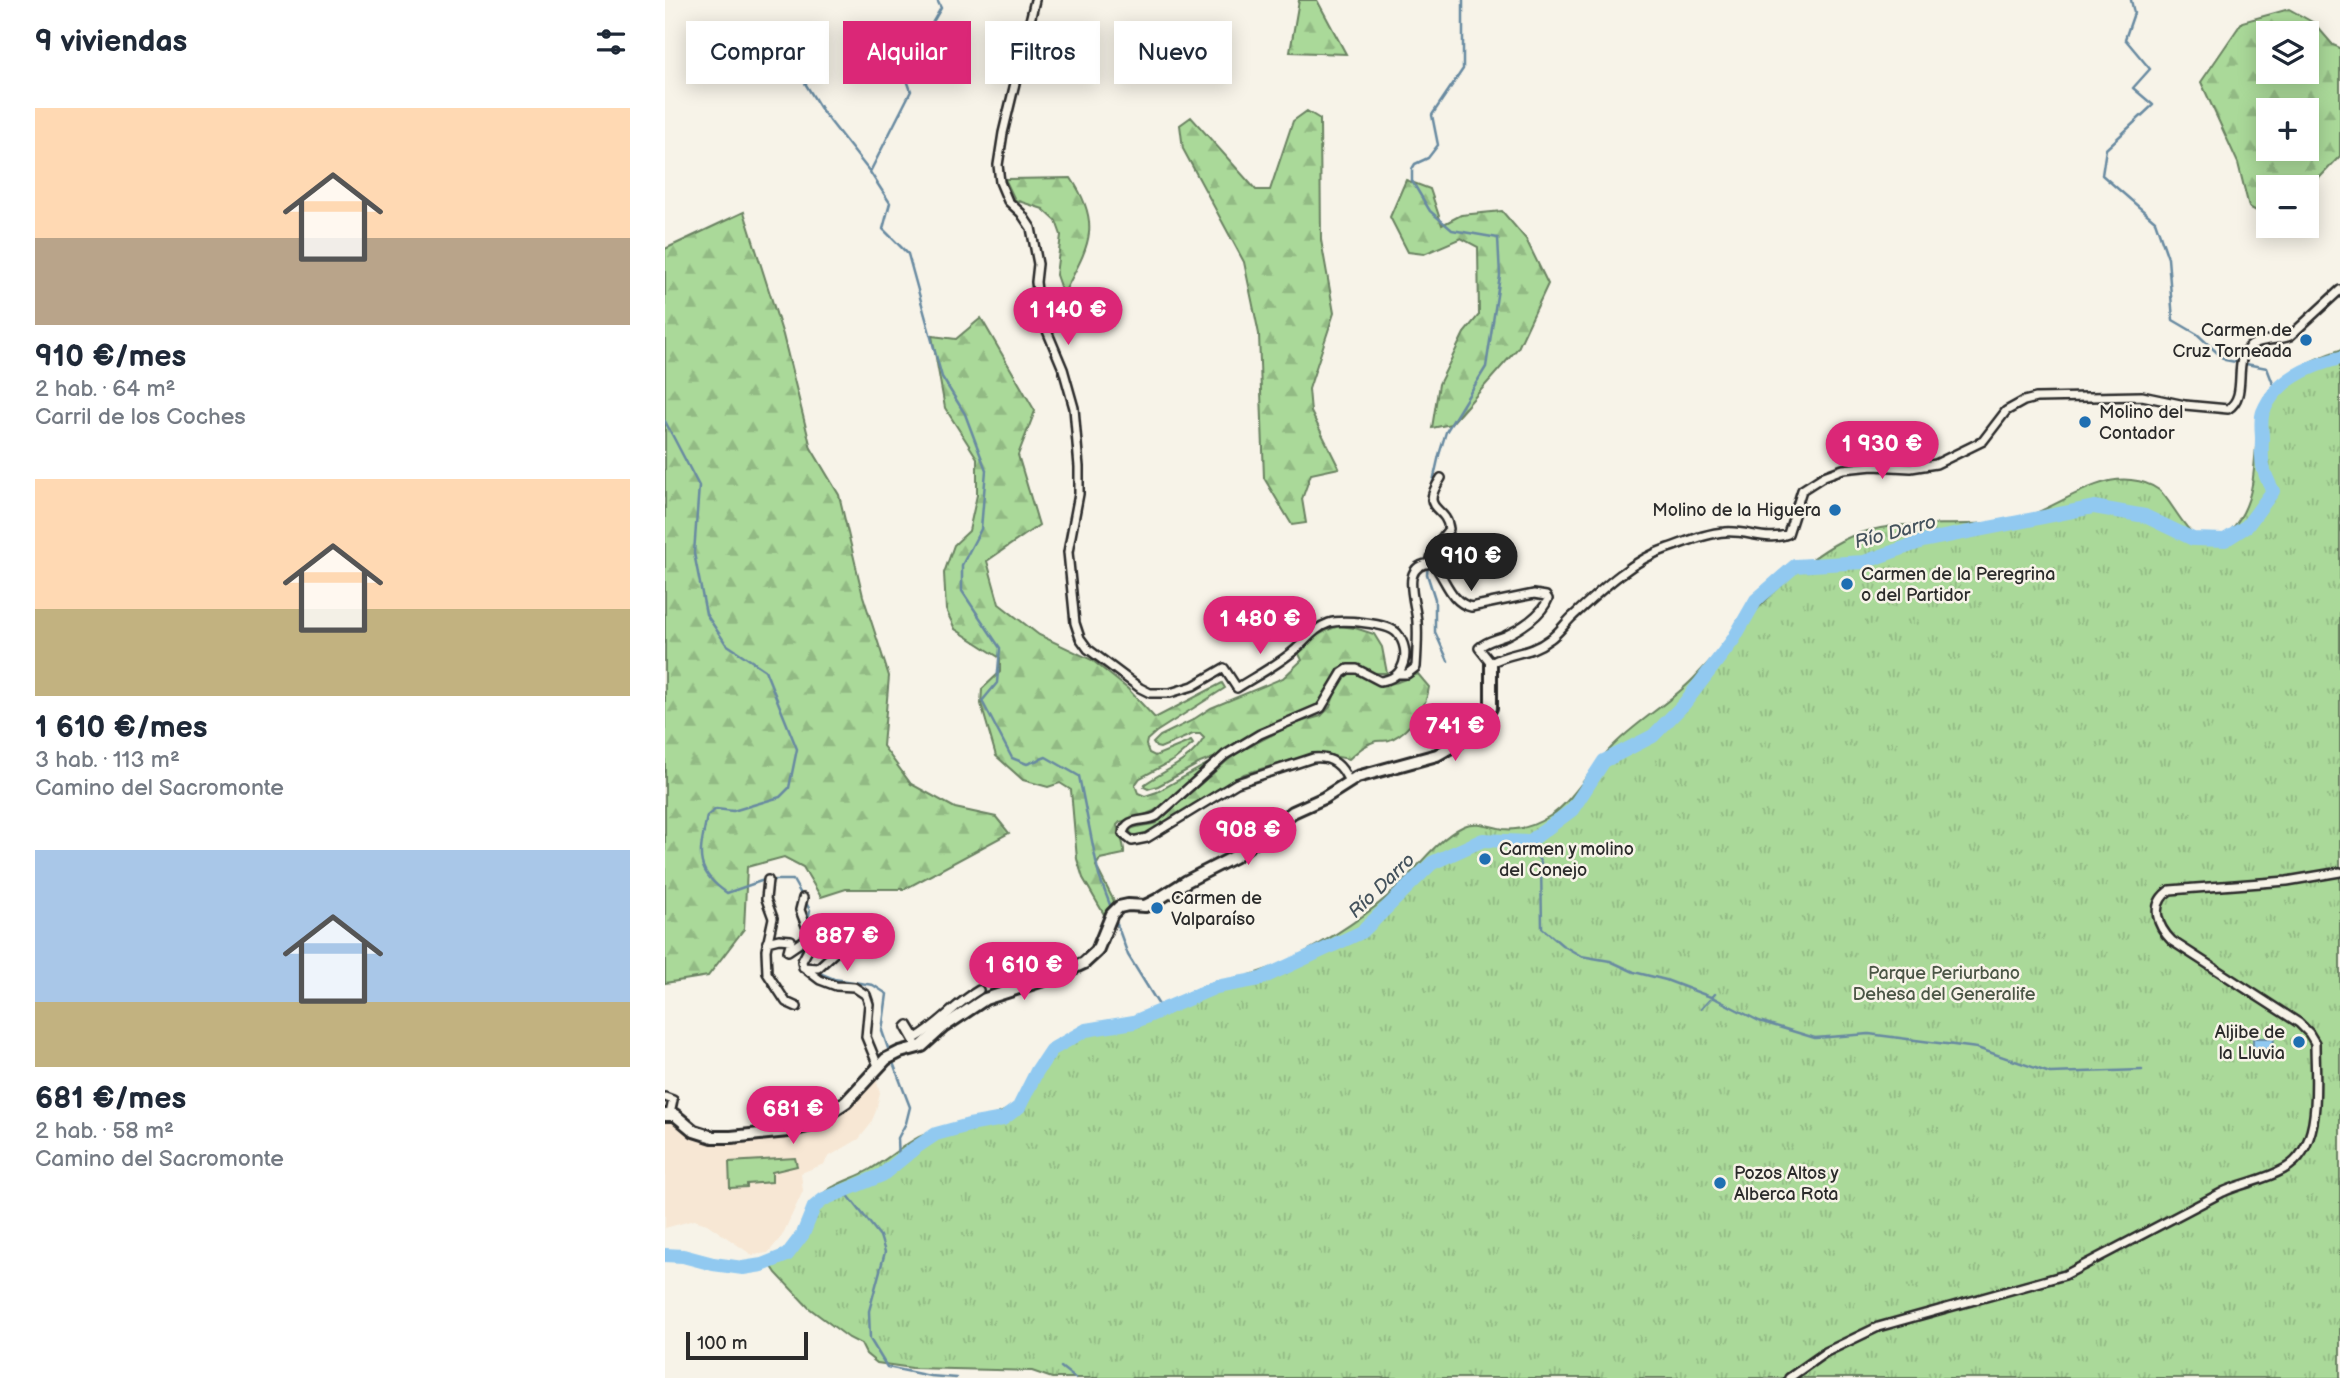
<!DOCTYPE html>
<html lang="es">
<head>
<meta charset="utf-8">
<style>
	body { margin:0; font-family:"Balsamiq Sans",sans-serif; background:#f6f6f7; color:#1f2937; height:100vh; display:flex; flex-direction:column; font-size:26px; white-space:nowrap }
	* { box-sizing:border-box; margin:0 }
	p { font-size:23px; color:#747a83 }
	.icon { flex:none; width:38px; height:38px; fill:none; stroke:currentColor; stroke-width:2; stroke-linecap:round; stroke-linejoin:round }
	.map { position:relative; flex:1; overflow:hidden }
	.side { display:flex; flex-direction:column; background:#fff; width:665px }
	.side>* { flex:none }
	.banner { position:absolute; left:21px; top:21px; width:665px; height:63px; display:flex; gap:14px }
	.controls { position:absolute; left:1591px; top:21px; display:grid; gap:14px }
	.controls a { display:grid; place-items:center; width:63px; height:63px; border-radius:0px; background:#fff; box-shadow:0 4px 18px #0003; font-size:35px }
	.scale { position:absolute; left:21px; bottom:18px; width:122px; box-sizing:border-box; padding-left:7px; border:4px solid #2b2b2b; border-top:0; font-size:19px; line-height:24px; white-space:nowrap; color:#2b2b2b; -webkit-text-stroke:5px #f7f3e8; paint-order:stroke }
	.price { position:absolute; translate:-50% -60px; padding:0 16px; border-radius:24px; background:#db2777; color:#fff; font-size:23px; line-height:46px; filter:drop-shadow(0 2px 4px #0008) }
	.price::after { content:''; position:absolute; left:50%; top:42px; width:21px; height:16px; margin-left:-10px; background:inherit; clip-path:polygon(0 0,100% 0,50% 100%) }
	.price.on { background:#222; color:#fff }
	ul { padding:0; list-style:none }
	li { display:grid; align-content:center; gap:14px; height:371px; padding:0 35px }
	li span { display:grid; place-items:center; height:217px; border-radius:0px; color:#555 }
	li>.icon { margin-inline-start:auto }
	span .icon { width:126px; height:126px; fill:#fffc; stroke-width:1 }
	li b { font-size:30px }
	h2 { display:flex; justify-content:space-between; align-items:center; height:84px; padding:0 35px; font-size:30px }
	.pill { padding:0 24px; border-radius:0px; background:#fff; box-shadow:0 4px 18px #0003; font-size:24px; line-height:63px }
	.pill.on { background:#db2777; color:#fff }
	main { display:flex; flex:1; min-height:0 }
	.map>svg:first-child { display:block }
	.built { fill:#f7e7d4 }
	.grass { fill:#aad999; stroke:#6a8262; stroke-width:2 }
	.forest { fill:url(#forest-firs); stroke:#6a8262; stroke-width:2; fill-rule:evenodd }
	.park { fill:url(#park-tufts); stroke:#6a8262; stroke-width:2 }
	.water { fill:#91c9f0; stroke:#688aa1; stroke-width:2 }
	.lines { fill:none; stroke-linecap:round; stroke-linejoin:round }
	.stream { stroke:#688aa1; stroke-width:2.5 }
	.river { stroke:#91c9f0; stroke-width:14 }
	.street-casing { stroke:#2b2b2b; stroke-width:12 }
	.secondary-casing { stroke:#2b2b2b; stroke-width:16 }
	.street { stroke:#f7f3e8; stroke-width:7 }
	.secondary { stroke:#f7f3e8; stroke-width:10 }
	.poi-dot { fill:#1f6fb2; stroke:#f7f3e8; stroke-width:2.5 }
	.labels { text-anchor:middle; stroke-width:5; stroke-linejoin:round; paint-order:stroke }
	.poi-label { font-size:18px; fill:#2b2b2b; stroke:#f7f3e8; text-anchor:start }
	.park-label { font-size:18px; fill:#4b5646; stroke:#f7f3e8 }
	.water-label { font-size:19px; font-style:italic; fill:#44525c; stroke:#f7f3e8 }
</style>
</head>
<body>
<main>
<section class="side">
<h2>9 viviendas<svg class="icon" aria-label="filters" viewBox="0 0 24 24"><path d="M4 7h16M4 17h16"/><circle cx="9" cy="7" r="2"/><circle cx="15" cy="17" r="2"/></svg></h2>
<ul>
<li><span style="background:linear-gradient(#ffd9b3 60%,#b9a48a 0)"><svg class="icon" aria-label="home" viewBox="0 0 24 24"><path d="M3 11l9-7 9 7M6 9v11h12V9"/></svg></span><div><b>910 €/mes</b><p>2 hab. · 64 m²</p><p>Carril de los Coches</p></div></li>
<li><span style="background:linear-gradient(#ffd9b3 60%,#c2b280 0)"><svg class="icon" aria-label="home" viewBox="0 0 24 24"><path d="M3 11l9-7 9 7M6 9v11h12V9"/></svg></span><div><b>1 610 €/mes</b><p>3 hab. · 113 m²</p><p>Camino del Sacromonte</p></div></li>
<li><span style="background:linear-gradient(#a9c7e8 70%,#c2b280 0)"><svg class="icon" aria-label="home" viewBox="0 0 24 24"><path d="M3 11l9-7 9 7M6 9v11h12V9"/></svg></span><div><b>681 €/mes</b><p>2 hab. · 58 m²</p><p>Camino del Sacromonte</p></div></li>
</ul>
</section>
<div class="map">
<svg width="1675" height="1378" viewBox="0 0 1675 1378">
	<defs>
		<pattern id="forest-firs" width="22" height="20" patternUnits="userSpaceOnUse" patternTransform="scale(1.75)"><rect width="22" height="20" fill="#aad999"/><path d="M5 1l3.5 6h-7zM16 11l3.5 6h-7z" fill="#92ba84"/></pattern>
		<pattern id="park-tufts" width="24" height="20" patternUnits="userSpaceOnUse" patternTransform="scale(1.75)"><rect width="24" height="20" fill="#aad999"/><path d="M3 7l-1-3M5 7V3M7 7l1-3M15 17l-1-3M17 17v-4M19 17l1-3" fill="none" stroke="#92ba84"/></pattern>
	</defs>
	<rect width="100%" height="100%" fill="#f7f3e8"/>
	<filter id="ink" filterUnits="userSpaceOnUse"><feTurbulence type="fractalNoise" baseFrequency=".0143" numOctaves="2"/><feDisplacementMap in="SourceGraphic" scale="14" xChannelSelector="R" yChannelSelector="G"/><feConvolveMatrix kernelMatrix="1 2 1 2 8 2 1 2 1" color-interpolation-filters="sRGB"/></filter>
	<g filter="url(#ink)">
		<path class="built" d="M211,1078l4,15 -4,18 -6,14 -11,14 -31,18 -4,7 -23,9 2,18 -21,45 -14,17 -16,2 -45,-31 -13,-4 -29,8v-108l12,-1 19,17 12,5 19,3v-3l84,-12 39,-25z"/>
		<path class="grass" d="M130,1158l2,8 -25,6v10l-25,2v3l-17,1 -1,-26z"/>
		<path class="forest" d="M634,0h18l29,54 -56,-2z
			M1624,9l25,14 19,22 7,3v108l-33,35v-4h-39v30l-19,-10 -11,-44 -37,-81 41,-60zM1603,33h39v39h-39zM1603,110h39v39h-39z
			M642,111l13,8 1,121 13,73 -25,76 2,23 28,56 -28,6 -9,25 4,24 -14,2 -28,-47 -5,-144 -15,-72 -61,-113 -3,-24 11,-8 65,73h14l23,-69z
			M406,178c33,49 16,70 -8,117l-7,-20 5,-40 -5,-14 -13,-12 -28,-9 -10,-21z
			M741,180l24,9 12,36 19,-10 41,-4 24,28 22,45 -30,64 -67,76 -19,4 7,-44 25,-51 15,-18 -1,-68 -17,-9 -37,16 -16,-2 -18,-35z
			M79,212l39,123 28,113 28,47 24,101 26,80 -6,70 28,38 44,24 41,9 13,16 -104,56h-59l-25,8 -18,-30 -19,-10 -37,10 -3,62 -36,47 -43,7v-734z
			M316,318l54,93 -17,44 21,70 -52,36 12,43 40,31 53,25 36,29 27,29 67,-35 3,5 -69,44 -9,8 -1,5 3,8 6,3 36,-15 2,3 -19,16 -34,18 -5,7 3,8 7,3 12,-4 50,-28 2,2c-32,29 -45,47 -89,56l-3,3c2,12 8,17 7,29l-24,5 -4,7 20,39 -11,11 -22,-38 -6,-19 -6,-69 -11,-7 -12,4 -25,-7 -27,-24 -15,-52 1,-15 18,-17v-14l-45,-29 -9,-19 -2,-37 10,-28 15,-14 8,-36v-37l-32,-50 -13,-72 24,3z
			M674,626l16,2 19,6 8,13 5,26h-14l-15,-8 -9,-1 -10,4 -18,33 -16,12 -29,10 -52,27 -8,7 -16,6 -42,23 -10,3 -4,-2 1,-3c20,-14 46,-23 59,-46l-4,-4h-7l-33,14 -4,-1 -3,-4 7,-7 31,-15 20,-13 72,-30 19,-18 -4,-8c13,-13 24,-21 41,-26z
			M692,673c28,18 32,12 61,1l11,13c-2,19 -18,43 -37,52 -5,3 -10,1 -16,2 -11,3 -19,11 -27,18l-34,-6 -71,21 -95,59 -11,3 -7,-2 -1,-4c6,-5 18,-4 26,-7l79,-69 58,-30 28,-8 9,-9 10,-27 7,-6z"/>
		<path class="park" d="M1675,350v1028h-1288l-20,-7 -120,-3 -35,-5 -11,-9 -5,-10 -12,-6 -40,-30 -33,-35 -7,-11c9,-5 17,-11 24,-19 14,-17 18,-45 40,-56 12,-7 24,-10 36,-17 17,-10 33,-24 50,-33 30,-15 68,-13 95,-32 26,-18 28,-51 59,-67 14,-7 32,-10 47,-15 29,-10 56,-23 84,-34 28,-9 59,-16 86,-29 37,-19 77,-44 108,-73 20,-20 39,-48 66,-61 13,-6 26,1 39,3 17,2 33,-4 47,-13 20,-12 42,-49 60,-67 25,-27 59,-45 84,-71 44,-46 90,-107 147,-137 50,-27 113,-11 168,-20 41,-6 81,-46 122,-41 10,1 20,4 28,10 16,13 36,69 64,49 2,-1 11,-13 13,-15 15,-21 17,-41 19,-66 4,-64 24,-88 85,-108z"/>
		<path class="water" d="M1588,1038h21l-1,11h-20z"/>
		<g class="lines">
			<path class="stream" d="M272,0l4,8 -14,24 -23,16 -2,18 9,25 -41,81 20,31 -7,26 25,25 34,123 23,37 21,56 -5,59 -19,36v26l38,57 -3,35 -15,18 30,57 15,6 19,-7 33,19 20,100 13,34
				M1466,0l3,13 -9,26 25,30 -17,19 20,17 -47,44 -4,26 53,46 13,37 5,62 24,14 28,26 42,8 8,21
				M102,31l31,41 25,40 47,60
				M0,421l34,65 -5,67 12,61 20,30 39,26 32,79 -8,39 -9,9 -47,14 -17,-2 -9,7c-7,36 -15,53 20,77l37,-13h29l17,30 -3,14
				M767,486l7,-31 7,-23 40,-65 14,-91 -2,-38 -46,-8 -22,-19 -18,-30v-12l3,-5 13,-6 10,-13 -6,-30 31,-46v-69
				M763,565l-1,9 8,25v33l13,29
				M864,842l12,21 1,65 20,17 19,11 29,5 24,11 32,8 50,19 43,22 56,17 54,-4 108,14 73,25 92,-3
				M449,916l14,39 34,55
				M135,958l3,-14
				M147,970l22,9 39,6 14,9 -5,37 8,23
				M1036,1009l14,-15
				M227,1060l18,47 -4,16 -8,15 1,24
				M178,1189l37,47 5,16 -16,59 1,28 17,28 43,9 26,2
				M396,1367l14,11"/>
			<path class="river" d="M0,1255l18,1 30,8 30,4 19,-3 25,-10 16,-21 11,-27 10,-8 58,-24 33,-27 21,-14 33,-9 34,-6 16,-12 18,-36 14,-21 35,-20 48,-8 82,-35 44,-8 102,-47 70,-69 51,-23 46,2 43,-32 32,-49 49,-25 31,-32 49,-64 23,-40 39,-34 69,-4 59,-21 171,-34 51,9 48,23 32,1 22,-14 26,-35c-11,-20 -12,-29 -11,-52 0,-8 -2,-19 1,-27 13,-32 46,-46 77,-54"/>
			<defs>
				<path id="street" d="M370,0l-32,133 -5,32 2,17 8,19 13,12 10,15 7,36 -2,18 2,17 7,27 18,43 11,39 5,59v27l-11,58 7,71 5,15 8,11 52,39 10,5h20l23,-7 31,-18 13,20c19,-12 42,-24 59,-39 11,-9 18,-21 33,-26 13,-4 59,0 68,10 15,18 8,46 -17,48l-23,-12h-9l-6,4 -21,35 -61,26 -35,21 -68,61c-12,7 -31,0 -34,18l9,7 15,-3 90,-55 76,-25c19,-2 29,7 36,24
					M765,562l4,-14 15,-19c-3,-25 -31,-16 -8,-51
					M732,674h10l9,-7c1,-15 2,-31 1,-45 -1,-21 -19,-58 16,-59 13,16 17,39 38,44l63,-13 12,2 2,3c-6,16 -28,30 -43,37 -10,4 -19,5 -26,12l12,15c20,-12 37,-7 59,-24 9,-6 15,-16 23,-23 28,-26 59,-56 95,-68 18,-6 38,-15 57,-16 22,-2 42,10 63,2l14,-44 22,-14 19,-7 30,-3 38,2 25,-4 47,-23 23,-30 18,-10 12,-3 106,-2 43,9 43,4c22,-14 2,-50 24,-64 11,-7 26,-4 38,-9l50,-46
					M103,880l-2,19 7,19 -7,32 1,23 19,29 11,5
					M138,898l-3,12 10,26 -2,14 -6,11 1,6 17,13 16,6 18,1 12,8 3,9 -3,33 12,29
					M102,942l12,-3 12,1 -3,11 22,-15
					M138,967l15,1 26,-24 9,-2
					M253,1048l-12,-21 2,-2 8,13c24,-14 39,-34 63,-48
					M0,1097l8,3 -3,14
					M1124,1378l37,-26 52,-25 187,-52 158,-83c19,-9 42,-12 61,-23 40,-21 31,-87 31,-126l-6,-10 -10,-10 -127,-82c-15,-15 -23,-37 -2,-51l117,-9 53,-9"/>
				<path id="secondary" d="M0,1115h10l19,16 19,6h18l57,-6 23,-6 35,-23 40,-43 14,-7 22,-6 21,-19 42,-28 71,-23 28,-13 13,-12 15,-37 7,-7 9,-2 17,1 12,-6 30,-19 47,-24 59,-45 31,-14 33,-21 80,-22 21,-12 19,-15 14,-20v-45"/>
			</defs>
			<use href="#street" class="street-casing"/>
			<use href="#secondary" class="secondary-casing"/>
			<use href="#street" class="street"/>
			<use href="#secondary" class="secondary"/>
		</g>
	</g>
	<g class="poi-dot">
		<circle cx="1641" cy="340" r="7"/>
		<circle cx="1420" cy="422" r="7"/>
		<circle cx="1170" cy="510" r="7"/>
		<circle cx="1182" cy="584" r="7"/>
		<circle cx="820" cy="859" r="7"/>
		<circle cx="492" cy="908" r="7"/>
		<circle cx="1634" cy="1042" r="7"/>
		<circle cx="1055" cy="1183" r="7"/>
	</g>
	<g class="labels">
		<g class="poi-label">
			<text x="1627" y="336" text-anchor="end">Carmen de<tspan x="1627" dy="21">Cruz Torneada</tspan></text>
			<text x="1434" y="418">Molino del<tspan x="1434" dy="21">Contador</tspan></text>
			<text x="1156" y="516" text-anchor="end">Molino de la Higuera</text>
			<text x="1196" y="580">Carmen de la Peregrina<tspan x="1196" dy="21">o del Partidor</tspan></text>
			<text x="834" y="855">Carmen y molino<tspan x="834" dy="21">del Conejo</tspan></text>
			<text x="506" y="904">Carmen de<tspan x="506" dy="21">Valparaíso</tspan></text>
			<text x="1620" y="1038" text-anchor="end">Aljibe de<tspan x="1620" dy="21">la Lluvia</tspan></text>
			<text x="1069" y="1179">Pozos Altos y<tspan x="1069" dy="21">Alberca Rota</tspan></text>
		</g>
		<g class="park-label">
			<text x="1279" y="979">Parque Periurbano<tspan x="1279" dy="21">Dehesa del Generalife</tspan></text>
		</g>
		<g class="water-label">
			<text transform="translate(1230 531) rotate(-15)" y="7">Río Darro</text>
			<text transform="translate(716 885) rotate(-44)" y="7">Río Darro</text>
		</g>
	</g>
</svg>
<div class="controls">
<a><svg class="icon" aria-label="layers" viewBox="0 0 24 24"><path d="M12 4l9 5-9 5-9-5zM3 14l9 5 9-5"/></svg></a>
<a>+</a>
<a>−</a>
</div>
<div class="scale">100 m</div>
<b class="price" style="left:403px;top:347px">1 140 €</b>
<b class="price" style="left:1217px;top:481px">1 930 €</b>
<b class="price on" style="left:806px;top:593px">910 €</b>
<b class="price" style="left:595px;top:656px">1 480 €</b>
<b class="price" style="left:790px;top:763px">741 €</b>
<b class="price" style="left:583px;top:867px">908 €</b>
<b class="price" style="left:182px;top:973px">887 €</b>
<b class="price" style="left:359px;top:1002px">1 610 €</b>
<b class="price" style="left:128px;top:1146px">681 €</b>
<div class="banner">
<a class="pill">Comprar</a>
<a class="pill on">Alquilar</a>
<a class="pill">Filtros</a>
<a class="pill">Nuevo</a>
</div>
</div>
</main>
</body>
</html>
